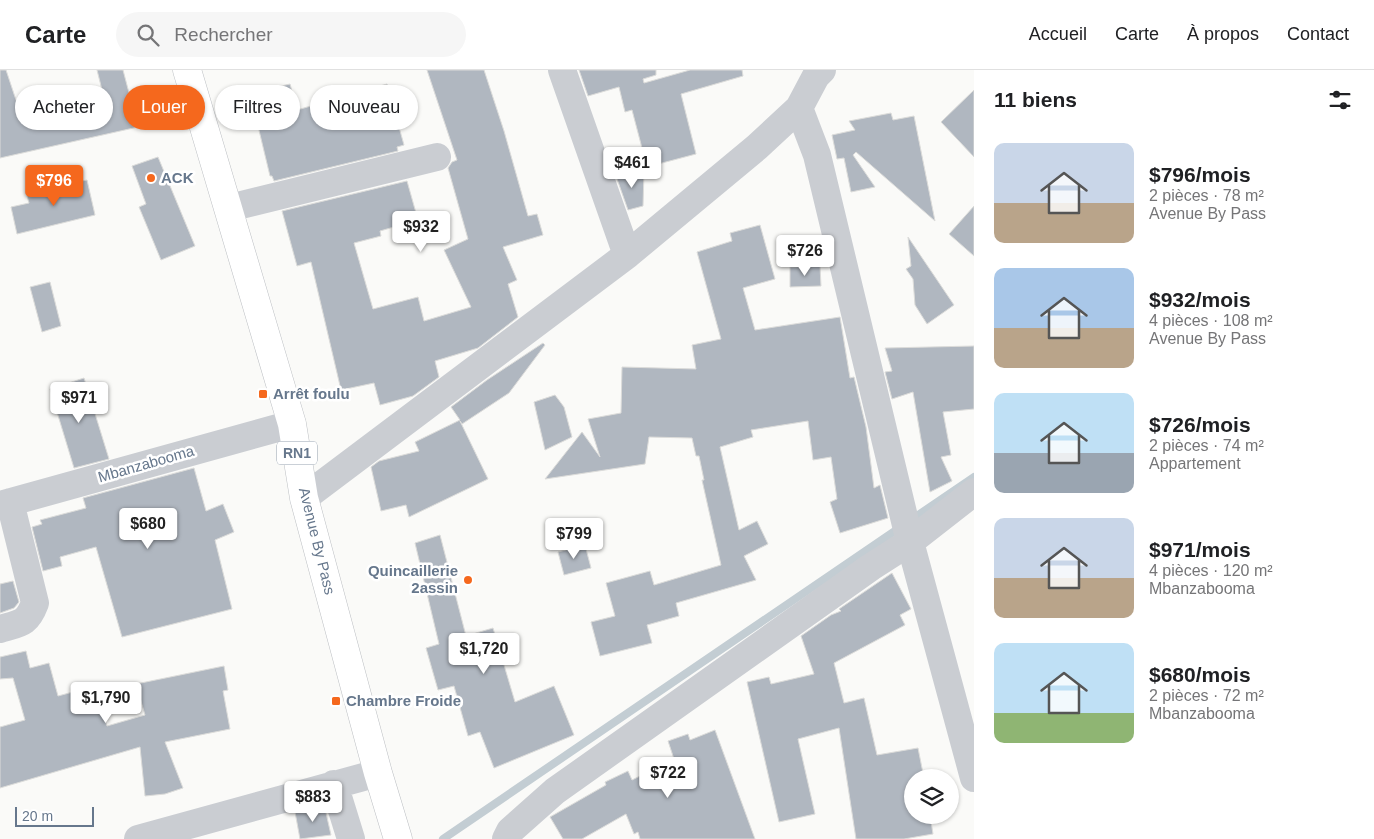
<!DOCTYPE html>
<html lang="fr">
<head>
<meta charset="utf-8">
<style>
	body { margin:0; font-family:Arial,sans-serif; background:#f6f6f6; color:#202124; height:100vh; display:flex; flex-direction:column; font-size:19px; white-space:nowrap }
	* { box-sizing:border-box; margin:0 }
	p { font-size:16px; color:#757577 }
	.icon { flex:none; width:28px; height:28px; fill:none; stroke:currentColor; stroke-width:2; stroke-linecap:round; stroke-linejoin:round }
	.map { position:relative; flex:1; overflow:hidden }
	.sheet { display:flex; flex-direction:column; background:#fff; width:400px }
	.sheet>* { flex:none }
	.hud { position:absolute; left:15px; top:15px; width:475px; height:45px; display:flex; gap:10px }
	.fabs { position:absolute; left:904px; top:699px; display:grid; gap:10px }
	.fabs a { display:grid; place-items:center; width:55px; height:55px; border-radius:50%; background:#fff; box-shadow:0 1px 4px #0004; font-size:25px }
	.scale { position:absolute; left:15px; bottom:12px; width:79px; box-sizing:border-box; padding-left:5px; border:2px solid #66778c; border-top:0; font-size:14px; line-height:18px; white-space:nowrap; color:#66778c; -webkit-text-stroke:4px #fff; paint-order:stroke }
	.price { position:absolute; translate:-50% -42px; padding:0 11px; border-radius:5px; background:#fff; color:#222; font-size:16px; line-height:32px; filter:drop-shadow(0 1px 2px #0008) }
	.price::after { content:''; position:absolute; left:50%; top:30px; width:15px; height:11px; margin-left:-8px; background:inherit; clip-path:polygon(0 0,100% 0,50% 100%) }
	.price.active { background:#f5681d; color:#fff }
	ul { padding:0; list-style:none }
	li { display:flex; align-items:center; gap:15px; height:125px; padding:0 20px }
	li span { display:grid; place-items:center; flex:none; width:140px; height:100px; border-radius:10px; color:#555 }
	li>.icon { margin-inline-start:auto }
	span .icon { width:60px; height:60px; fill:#fffc; stroke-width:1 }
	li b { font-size:21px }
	h2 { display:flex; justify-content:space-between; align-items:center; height:60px; padding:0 20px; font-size:21px }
	.tag { padding:0 18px; border-radius:22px; background:#fff; box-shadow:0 1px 4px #0004; font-size:18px; line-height:45px }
	.tag.active { background:#f5681d; color:#fff }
	header { display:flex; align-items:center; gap:30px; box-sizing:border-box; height:70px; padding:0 25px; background:#fff; border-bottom:1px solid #e0e0e0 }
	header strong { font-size:24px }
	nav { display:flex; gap:28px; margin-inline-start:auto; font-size:18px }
	.search { width:350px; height:45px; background:#f6f6f6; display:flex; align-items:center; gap:12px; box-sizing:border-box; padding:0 18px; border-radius:28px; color:#757577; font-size:19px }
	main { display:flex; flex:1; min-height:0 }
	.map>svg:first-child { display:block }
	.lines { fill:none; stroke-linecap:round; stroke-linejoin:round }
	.stream { stroke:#c3cdd3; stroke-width:8 }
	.building { fill:#b0b7c0; stroke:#dcdcda }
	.highway-casing { stroke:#bcbfc3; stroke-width:29 }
	.minor { stroke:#cacdd2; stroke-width:28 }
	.highway { stroke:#fff; stroke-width:28 }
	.poi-dot { fill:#f5681d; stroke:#fff; stroke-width:2 }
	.labels { text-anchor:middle; stroke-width:5; stroke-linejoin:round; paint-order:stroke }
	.shield { fill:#fff; stroke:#94a0ae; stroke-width:1 }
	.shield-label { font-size:14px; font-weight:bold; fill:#66778c }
	.poi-label { font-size:15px; font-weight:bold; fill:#66778c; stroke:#fff; text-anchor:start }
	.street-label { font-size:15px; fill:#66778c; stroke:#fff }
</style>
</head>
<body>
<header>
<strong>Carte</strong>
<div class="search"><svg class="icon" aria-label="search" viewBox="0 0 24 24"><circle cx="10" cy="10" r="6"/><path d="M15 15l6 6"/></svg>Rechercher</div>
<nav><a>Accueil</a><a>Carte</a><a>À propos</a><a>Contact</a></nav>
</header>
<main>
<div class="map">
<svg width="974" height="769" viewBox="0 0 974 769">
	<rect width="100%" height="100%" fill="#fafaf8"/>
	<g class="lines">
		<path class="stream" d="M443,769l531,-362"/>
	</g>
	<path class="building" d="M0,0h6l14,42 83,-18 -6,-24h26l15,57 -138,31z
		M427,0h57l20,61 24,85 9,-2 6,21 -40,12 14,33 -9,4 10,33 -40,31 -43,13 4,16 -26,19 -33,9 -6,-22 -33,7 -30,-128 -14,4 -15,-55 125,-30 11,39 -38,11 1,5 -27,7 19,66 45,-12 6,24 47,-14 -27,-57 24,-11 -20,-71 4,-6 5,-2z
		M579,0h77v5l-13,4 1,4 46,-13h52l1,6 -62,18 15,60 -49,13 -15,-57 -7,2 -6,-25 -31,9z
		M290,14l7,26 90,-26 17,61 -7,2 1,4 -124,30 -2,-5h-2l-20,-83z
		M974,20v67l-33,-35z
		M891,43l2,7 21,-4 21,105 -79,-69 -3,3 22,32 -24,5 -7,-34 -7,1 -5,-24 23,-5 -6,-9z
		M158,87l37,89 -34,14 -22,-53 7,-3 -14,-38z
		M644,101l-1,35 -15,4 -12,-34z
		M87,110l8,35 -78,19 -6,-27 18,-4 -2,-7 22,-5 -1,-3z
		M974,136v50l-25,-22z
		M760,155l15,54 -32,9 12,42 85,-13 10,61 4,-1 12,50 8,61 6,-3 8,33 -48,15 -10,-31 7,-3 -6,-42 -18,3 -5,-39 -57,9 2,7 -33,10 19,83 18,-9 11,23 -24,12 12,24 -80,23 3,13 -32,9 5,18 -52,13 -9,-34 24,-6 -9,-33 44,-12 4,14 67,-20 -19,-85h2l-5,-24h-3l-4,-18 -43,-1 -4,27 -100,15 37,-47 18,25 -12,-38 33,-6 1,-46 74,2 -4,-24 29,-6 -24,-87 35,-11 -2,-8z
		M908,167l46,68 -27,19 -12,-19 -2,-26 -7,-10 5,-3z
		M820,196l1,20 -31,1v-20z
		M50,212l11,44 -19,6 -12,-45z
		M543,273l2,2 -36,48 -47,31 -2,-3 28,58 -79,38 -3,-12 -25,6 -10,-44 8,-6 40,-10 -4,-9 45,-22 -9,-13 36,-27z
		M974,276v63l-31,3 8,43 -10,2 11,24 -22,11 -17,-100 -21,7 -7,-27 7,-1 -7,-23z
		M84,308l25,81 -35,9 -24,-79z
		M555,325l9,12 8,30 -27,13 -11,-48z
		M194,398l12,43 17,-7 11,28 -19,8 17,69 -110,28 -26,-90 -36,10 2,9 -19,5 -11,-44 10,-3 -2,-4 46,-12 -3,-10z
		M440,465l26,101 27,-8 22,74 39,-16 20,49 -80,33 -14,-36 -12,4 -14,-50 -16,4 -12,-42 13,-4 -24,-101z
		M585,475l6,23 -27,7 -6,-23z
		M892,503l19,36 -11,6 5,10 -71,38 10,40 20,-5 13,57 41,-7 6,30h-12v37h18l3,19 -29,5h-48l-17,-111 -41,11 17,75 -36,8 -32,-140 22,-5 2,7 43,-10 -13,-38 30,-21 10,-4 -2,-2z
		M13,511l6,21 -5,6 -14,5v-29z
		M26,581l4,17 19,-5 9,33 37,-10 12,40 38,-11 -9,-31 88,-18 4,24 -5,1 7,38 -65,13 18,46 -18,6 -20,2 -5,-49 -140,41v-61l25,-7 -12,-42 -13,1v-22z
		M715,660l40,109h-115l-2,-7 -4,2 -8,-20 -44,25h-19l-13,-22 56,-32 -1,-3 23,-11 4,9 42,-21 -6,-18 20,-7 2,6z
		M324,734l7,31 -31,4 -5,-27z"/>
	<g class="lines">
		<defs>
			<path id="highway" d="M187,0l105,354 12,74 74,275 20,66"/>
		</defs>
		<use href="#highway" class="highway-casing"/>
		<path class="minor" d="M562,0l65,185
			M799,38l18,47 93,387 64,236
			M229,138l208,-51
			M304,428l323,-243 130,-108 42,-39 17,-32 6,-6
			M0,435l292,-81
			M0,559c21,-6 27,-5 35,-26l-25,-101
			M334,714l17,55
			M138,769l240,-66
			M506,769l4,-8 45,-40 316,-224 39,-25 64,-50"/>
		<use href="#highway" class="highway"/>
	</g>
	<g class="poi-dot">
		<circle cx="151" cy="108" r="5"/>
		<rect x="258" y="319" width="10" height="10" rx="2.5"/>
		<circle cx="468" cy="510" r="5"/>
		<rect x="331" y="626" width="10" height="10" rx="2.5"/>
	</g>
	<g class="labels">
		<rect class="shield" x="277" y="371.5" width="40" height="23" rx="4"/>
		<g class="shield-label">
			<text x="297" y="388">RN1</text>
		</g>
		<g class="poi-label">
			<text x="161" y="113">ACK</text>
			<text x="273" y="329">Arrêt foulu</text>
			<text x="458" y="506" text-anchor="end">Quincaillerie<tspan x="458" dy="17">2assin</tspan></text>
			<text x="346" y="636">Chambre Froide</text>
		</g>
		<g class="street-label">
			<text transform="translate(146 394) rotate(-16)" y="5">Mbanzabooma</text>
			<text transform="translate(317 471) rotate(76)" y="5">Avenue By Pass</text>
		</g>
	</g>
</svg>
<div class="fabs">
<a><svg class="icon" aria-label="layers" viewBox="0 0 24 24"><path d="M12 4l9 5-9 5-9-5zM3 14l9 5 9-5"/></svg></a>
</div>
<div class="scale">20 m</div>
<b class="price" style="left:632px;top:119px">$461</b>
<b class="price active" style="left:54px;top:137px">$796</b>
<b class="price" style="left:421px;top:183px">$932</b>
<b class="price" style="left:805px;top:207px">$726</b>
<b class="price" style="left:79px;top:354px">$971</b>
<b class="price" style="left:148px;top:480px">$680</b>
<b class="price" style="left:574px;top:490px">$799</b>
<b class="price" style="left:484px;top:605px">$1,720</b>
<b class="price" style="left:106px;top:654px">$1,790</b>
<b class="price" style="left:668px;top:729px">$722</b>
<b class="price" style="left:313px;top:753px">$883</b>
<div class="hud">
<a class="tag">Acheter</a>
<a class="tag active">Louer</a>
<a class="tag">Filtres</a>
<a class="tag">Nouveau</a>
</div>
</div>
<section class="sheet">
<h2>11 biens<svg class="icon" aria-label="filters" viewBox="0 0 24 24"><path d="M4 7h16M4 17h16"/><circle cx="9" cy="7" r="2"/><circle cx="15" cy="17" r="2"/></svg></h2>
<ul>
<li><span style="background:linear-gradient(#c9d6e8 60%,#b9a48a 0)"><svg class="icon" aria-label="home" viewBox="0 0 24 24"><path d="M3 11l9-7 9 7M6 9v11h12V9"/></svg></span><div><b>$796/mois</b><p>2 pièces · 78 m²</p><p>Avenue By Pass</p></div></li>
<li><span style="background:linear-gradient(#a9c7e8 60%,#b9a48a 0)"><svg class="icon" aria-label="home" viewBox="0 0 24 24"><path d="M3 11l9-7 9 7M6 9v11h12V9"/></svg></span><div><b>$932/mois</b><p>4 pièces · 108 m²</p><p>Avenue By Pass</p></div></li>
<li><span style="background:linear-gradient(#bfe0f5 60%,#9aa5b1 0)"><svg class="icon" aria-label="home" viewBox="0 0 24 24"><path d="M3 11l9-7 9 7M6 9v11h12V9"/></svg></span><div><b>$726/mois</b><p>2 pièces · 74 m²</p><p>Appartement</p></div></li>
<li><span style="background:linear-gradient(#c9d6e8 60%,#b9a48a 0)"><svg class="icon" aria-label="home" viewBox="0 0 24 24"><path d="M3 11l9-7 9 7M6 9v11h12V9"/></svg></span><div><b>$971/mois</b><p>4 pièces · 120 m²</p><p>Mbanzabooma</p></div></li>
<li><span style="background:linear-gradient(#bfe0f5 70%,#8fb573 0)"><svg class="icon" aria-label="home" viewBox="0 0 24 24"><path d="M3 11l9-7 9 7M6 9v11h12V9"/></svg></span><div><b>$680/mois</b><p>2 pièces · 72 m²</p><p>Mbanzabooma</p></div></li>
</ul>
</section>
</main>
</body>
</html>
